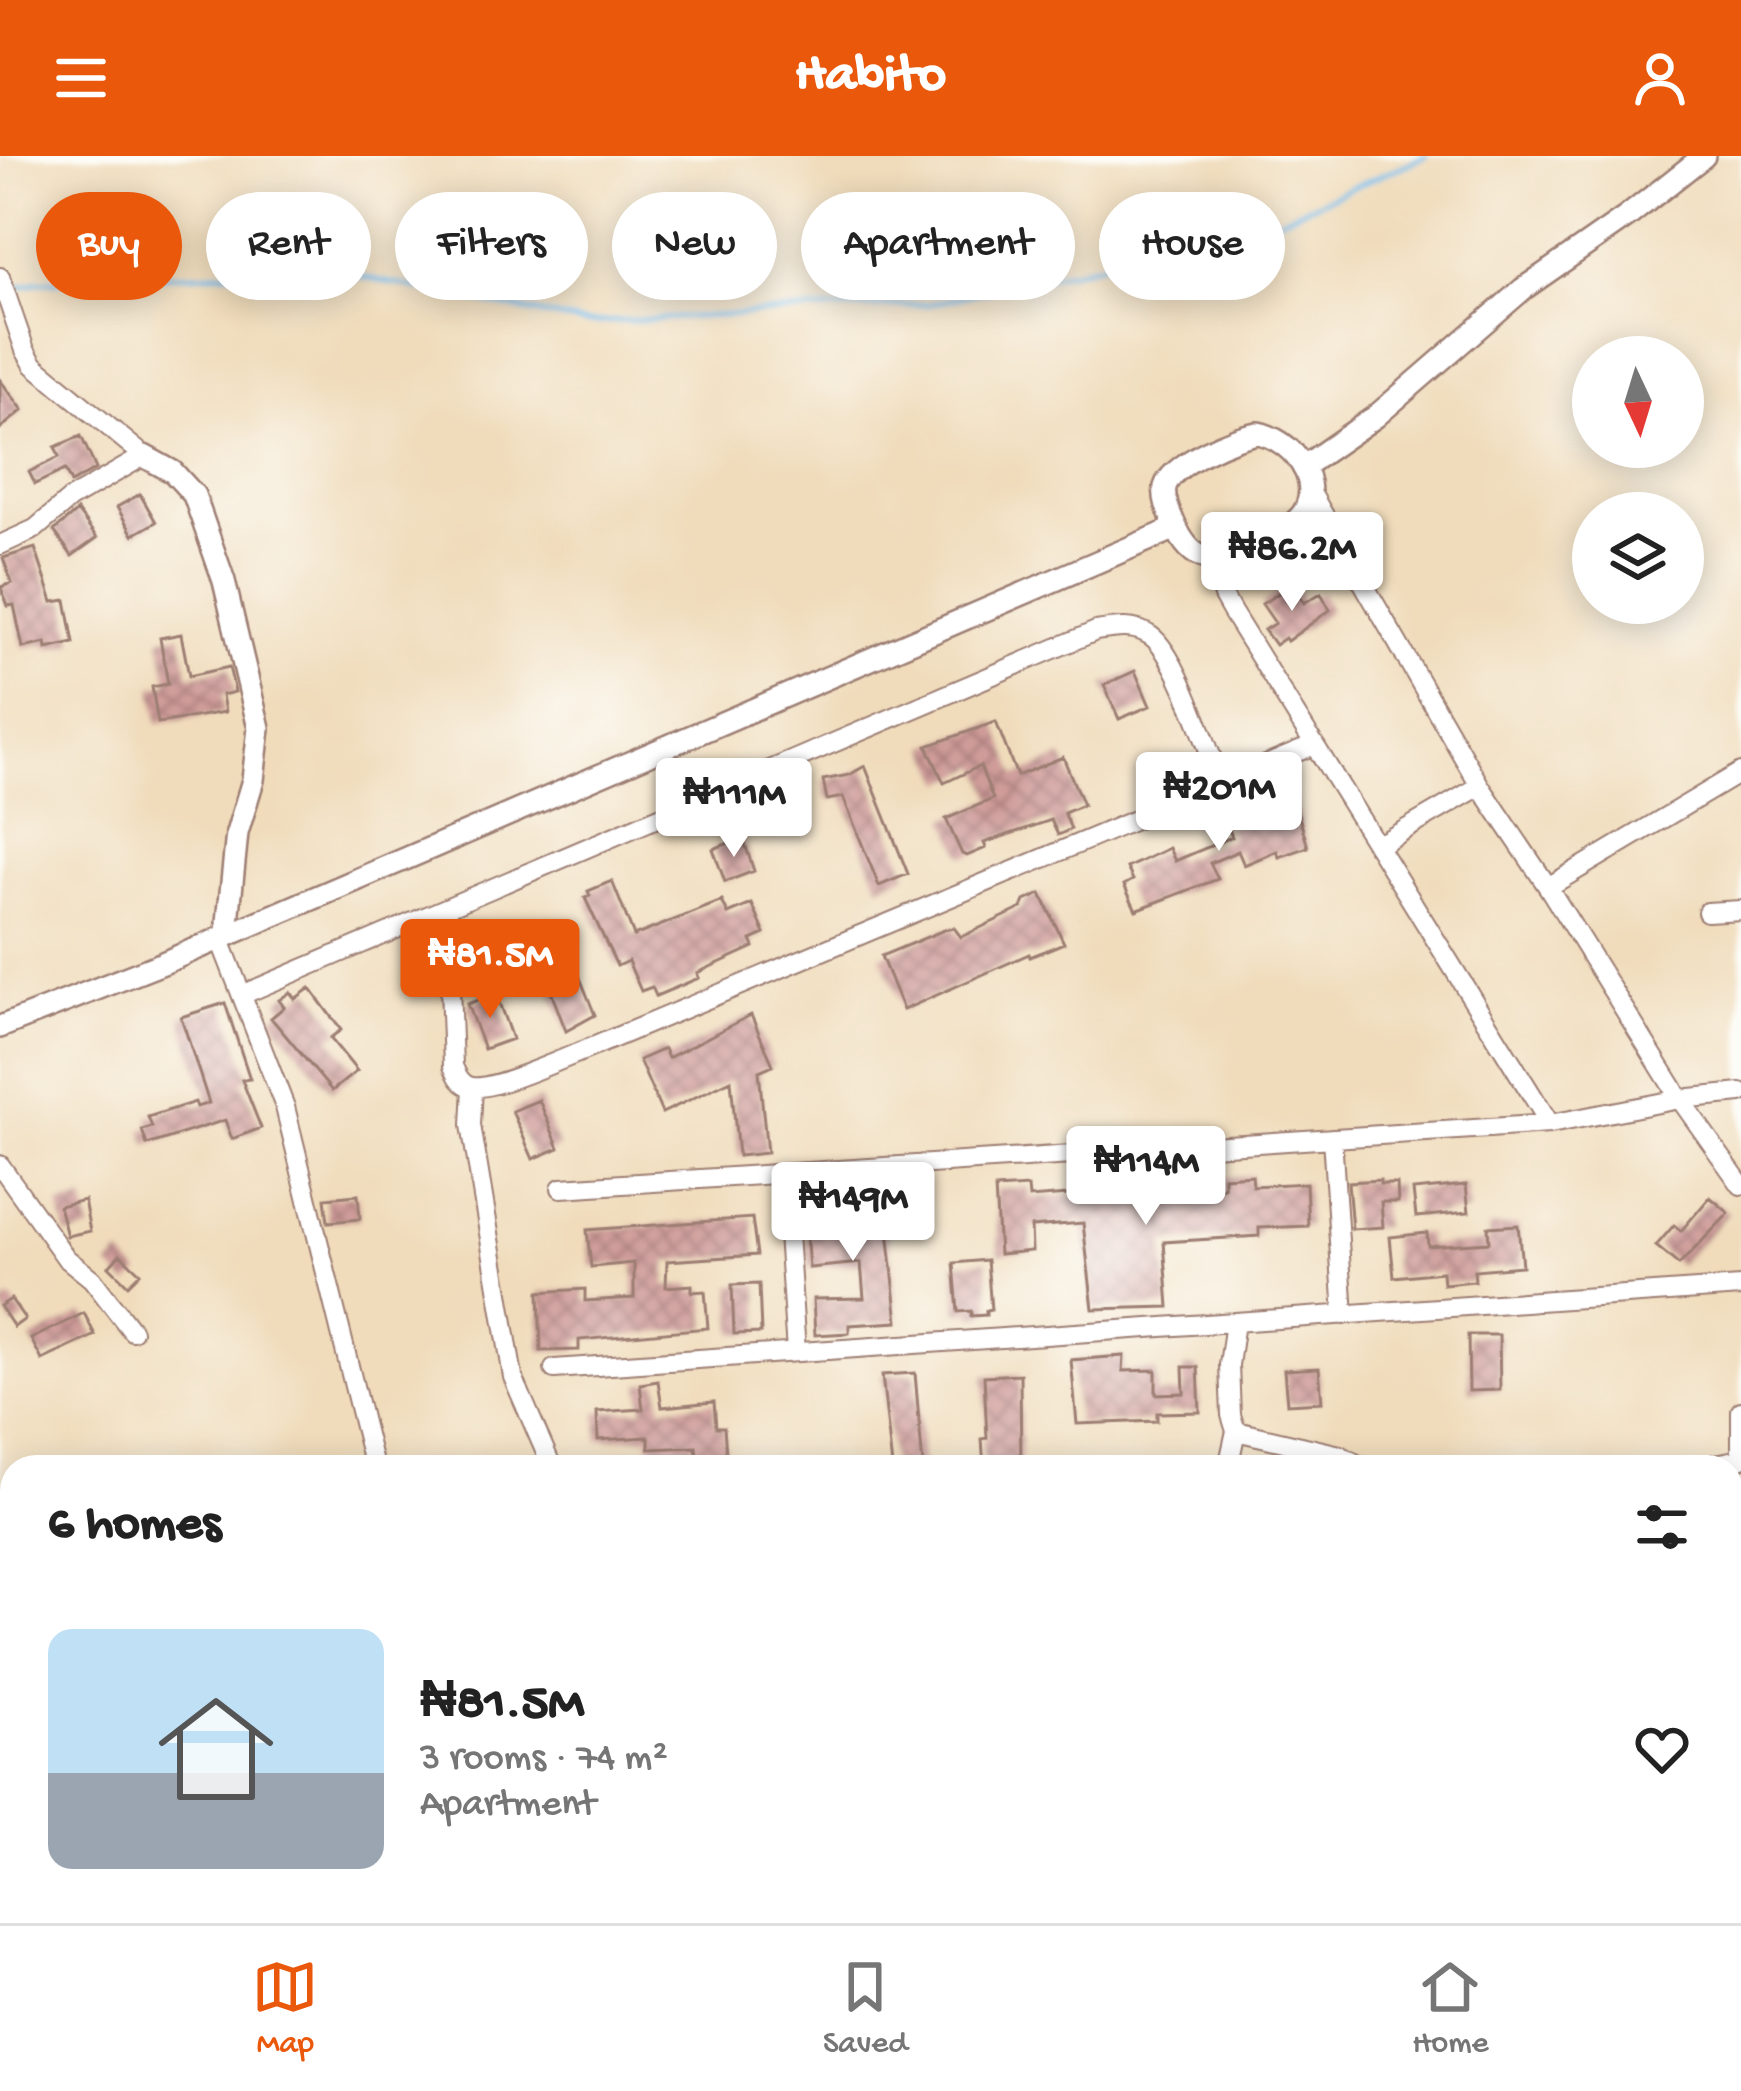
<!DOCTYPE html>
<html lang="en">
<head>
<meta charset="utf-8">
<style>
	body { margin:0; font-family:"Gochi Hand",sans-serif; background:#f6f6f6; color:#222; height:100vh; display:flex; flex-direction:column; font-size:45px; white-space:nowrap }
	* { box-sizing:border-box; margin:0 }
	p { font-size:39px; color:#767676 }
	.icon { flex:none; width:66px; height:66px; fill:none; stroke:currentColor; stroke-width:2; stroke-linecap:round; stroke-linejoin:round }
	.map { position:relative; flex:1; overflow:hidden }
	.sheet { position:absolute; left:0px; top:1299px; width:1743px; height:468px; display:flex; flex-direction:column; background:#fff; border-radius:36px 36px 0 0; box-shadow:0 6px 30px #0003 }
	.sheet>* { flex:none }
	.banner { position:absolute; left:36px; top:36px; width:1671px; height:108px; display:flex; gap:24px }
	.needle { width:78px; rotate:176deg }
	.tools { position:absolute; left:1572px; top:180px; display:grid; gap:24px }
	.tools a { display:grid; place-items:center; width:132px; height:132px; border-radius:50%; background:#fff; box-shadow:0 6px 30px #0003; font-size:60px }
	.price { position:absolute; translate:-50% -102px; padding:0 27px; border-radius:12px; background:#fff; color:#222; font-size:39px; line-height:78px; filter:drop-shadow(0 3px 6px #0008) }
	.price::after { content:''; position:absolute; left:50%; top:72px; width:36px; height:27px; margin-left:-18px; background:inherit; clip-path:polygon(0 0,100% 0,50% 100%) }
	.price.active { background:#ea580c; color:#fff }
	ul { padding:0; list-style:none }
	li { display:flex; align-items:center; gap:36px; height:300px; padding:0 48px }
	li span { display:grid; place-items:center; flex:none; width:336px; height:240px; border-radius:24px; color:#555 }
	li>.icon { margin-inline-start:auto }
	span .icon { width:144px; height:144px; fill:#fffc; stroke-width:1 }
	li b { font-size:51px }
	h2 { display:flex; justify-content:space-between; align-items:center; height:144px; padding:0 48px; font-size:51px }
	.tag { padding:0 42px; border-radius:54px; background:#fff; box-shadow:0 6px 30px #0003; font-size:42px; line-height:108px }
	.tag.active { background:#ea580c; color:#fff }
	header { display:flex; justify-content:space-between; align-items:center; height:156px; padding:0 48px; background:#ea580c; color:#fff; font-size:54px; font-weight:800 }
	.dock { display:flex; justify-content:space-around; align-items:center; height:168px; border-top:3px solid #e0e0e0; background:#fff; font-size:33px; color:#767676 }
	.dock a { display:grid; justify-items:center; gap:6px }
	.dock .active { color:#ea580c }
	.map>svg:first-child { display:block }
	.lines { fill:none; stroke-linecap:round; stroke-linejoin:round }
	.stream { stroke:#75c0ef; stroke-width:4.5 }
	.building { fill:url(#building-cross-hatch) }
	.minor-casing { stroke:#9d7e73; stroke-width:22 }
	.tertiary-casing { stroke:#9d7e73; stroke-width:26 }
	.minor { stroke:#fff; stroke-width:18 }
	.tertiary { stroke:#fff; stroke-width:21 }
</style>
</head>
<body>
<header><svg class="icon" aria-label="menu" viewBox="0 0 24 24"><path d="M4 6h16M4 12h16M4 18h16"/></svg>Habito<svg class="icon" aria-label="person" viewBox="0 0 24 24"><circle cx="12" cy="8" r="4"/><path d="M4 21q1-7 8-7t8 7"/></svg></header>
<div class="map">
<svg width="1741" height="1767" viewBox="0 0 1741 1767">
	<defs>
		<pattern id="building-cross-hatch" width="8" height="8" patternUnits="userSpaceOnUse" patternTransform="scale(3)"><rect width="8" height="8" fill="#cf9c9a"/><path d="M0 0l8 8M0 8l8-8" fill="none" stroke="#aa7f7e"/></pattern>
	</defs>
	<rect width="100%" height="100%" fill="#fdfcf7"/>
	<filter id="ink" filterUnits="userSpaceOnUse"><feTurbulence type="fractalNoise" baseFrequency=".00833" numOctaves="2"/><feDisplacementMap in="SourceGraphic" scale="24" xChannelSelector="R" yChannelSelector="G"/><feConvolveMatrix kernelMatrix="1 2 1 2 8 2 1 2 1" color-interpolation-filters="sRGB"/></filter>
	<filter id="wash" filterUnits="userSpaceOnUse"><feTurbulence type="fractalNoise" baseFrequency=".004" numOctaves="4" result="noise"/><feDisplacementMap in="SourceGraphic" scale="48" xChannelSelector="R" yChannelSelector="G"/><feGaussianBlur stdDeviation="2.7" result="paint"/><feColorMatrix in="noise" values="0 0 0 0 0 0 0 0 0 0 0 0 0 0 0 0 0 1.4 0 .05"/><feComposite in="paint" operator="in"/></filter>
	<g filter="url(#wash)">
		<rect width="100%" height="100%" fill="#f0dcbb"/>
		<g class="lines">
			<path class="stream" d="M10,133l29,-7 280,-14 265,55 347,-19 329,-77 166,-71"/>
		</g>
		<g id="blocks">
			<path class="building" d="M0,224l23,30 -23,19z
				M81,280l15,33 -25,14 -6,-13 -30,14 -6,-12 30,-15 -4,-10z
				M140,338l16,28 -23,13 -16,-28z
				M77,355l20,27 -25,18 -18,-25z
				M35,392l18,54 13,-2 8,43 -27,6 -1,-6 -23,5 -9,-43 -6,1 -7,-19 11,-4 -9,-25z
				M1292,428l12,19 17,-10 9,17 -43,31 -2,-3 -10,7 -11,-15 11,-7 -13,-19z
				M181,478l8,42 40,-9 6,25 -13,3 3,17 -67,11 -6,-36 16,-3 -8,-46z
				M1135,515l15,35 -31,13 -15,-34z
				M996,566l21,54 46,-19 20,48 -19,8 7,16 -13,6 -7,-15 -67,23 2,5 -19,8 -5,-2 -16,-35 47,-20 -13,-33 -36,17 -17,-37z
				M865,610l43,108 -29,12 -36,-89 -16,3 -4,-20 26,-5z
				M1292,637l16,54 -29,10 -2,-6 -33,14 -6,-14 -28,12 8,16 -82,31 -12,-25 9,-5 -6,-12 42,-20 6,13 57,-24 -4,-10 35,-15 -2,-9z
				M743,682l11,33 -29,11 -12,-33z
				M612,725l22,55 88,-35 6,13 24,-10 13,30 -14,6 3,7 -57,26 2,5 -43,18 -4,-9 -11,4 -13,-30 -11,5 -32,-68 5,-2 -2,-5z
				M1041,738l23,49 -34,14 -1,-3 -126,56 -22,-54 63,-26 10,-2 7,9 61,-29 3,-7z
				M572,802l23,57 -29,16 -23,-60z
				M310,832l31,42 -11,8 27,33 -25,20 -61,-73 13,-11 -5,-7 11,-8 5,7z
				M496,838l16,45 -28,10 -17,-45z
				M225,847l25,76 -8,1 19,48 -29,11 -7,-19 -78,25 -5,-15 10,-3 -4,-10 47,-15 2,5 12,-4 -28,-86z
				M751,859l22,50 -14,6 8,82 -29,3 -7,-76 -69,33 -23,-53 25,-11 4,9z
				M539,944l20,48 -26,11 -21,-48z
				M1252,1019l1,11 53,-3 2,43 -49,2v8l-95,6 5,65 -76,2 -10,-86 -52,4 1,24 -33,3 -4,-65 33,-2 1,11 52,-4v-7l34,-2 35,1v5l74,-4v-10z
				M1380,1024v4h17l1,18h-17l2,25 -31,2 -4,-47z
				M1466,1029l3,27 -53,5 -3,-27z
				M358,1039l2,24 -32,3 -3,-24z
				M1710,1041l19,16 -50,52 -23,-19 18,-21 7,6z
				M84,1044l6,31 -23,5 -8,-30z
				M885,1047l13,119 -49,3v8l-34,2 -2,-36 51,-1 -3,-35 -52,5 -5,-59z
				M752,1062l5,37 -90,6 -1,26 26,-2v7l13,-1 3,37 -129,12v10l-38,1 -2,-59 46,-3v12l49,-3v-35l-43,4 -4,-37z
				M1518,1069l4,41 -48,4 1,11 -32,3 -1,-12 -48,5 -4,-40 37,-4 1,13 61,-4 -1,-15z
				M120,1098l20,19 -12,12 -19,-19z
				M987,1104l4,50 -5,1v4l-15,1v-5l-13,1 -4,-49z
				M759,1128l2,49 -27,1 -2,-49z
				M11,1143l14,20 -11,8 -14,-21z
				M84,1157l11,22 -53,25 -11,-21z
				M1468,1179h31l1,55 -31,1z
				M1124,1200l-1,15 33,-1v24l28,-1 -1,-26h15l2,45 -43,1v8l-80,3 -6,-64z
				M1319,1212l3,34 -35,2 -3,-34z
				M915,1217l8,94h-31l-10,-92z
				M1020,1218l1,93h-37l-2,-28 5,-1 -3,-62z
				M658,1225l4,26 52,-5 2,25h8l3,40h-28l-3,-20 -47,2v-12l-51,3 -1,-28 46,-3 -3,-25z"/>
		</g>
	</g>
	<g filter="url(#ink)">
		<use href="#blocks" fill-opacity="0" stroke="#9d7e73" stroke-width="3"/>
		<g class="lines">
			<defs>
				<path id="minor" d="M0,121l25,73 9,15 110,91 -74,43 -35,30 -35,16
					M1310,335l170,295 68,101 132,212 61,86
					M1213,404l10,36 9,16 318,512
					M1377,690l103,-60
					M1548,731l193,-115
					M447,752l6,158c4,9 8,19 19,21 22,4 99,-32 123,-41l719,-301
					M1707,756l34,-2
					M219,781l66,170 89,360
					M244,838l852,-363c18,-3 38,-7 55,5 26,18 56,113 70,145
					M473,931l-2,38 42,252 39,90
					M1332,982l12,177
					M0,1009l66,93 26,21 40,52
					M784,1018l12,178
					M561,1032l989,-64 130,-25 61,-6
					M554,1213l1187,-82
					M1741,1255v39
					M1236,1275l104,24 22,12
					M1228,1311l8,-36 -5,-16 -2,-50 6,-43
					M1700,1311l41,-8
					M0,1618l12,2
					M483,1755l3,12
					M1124,1755l1,12
					M1594,1767l1,-12"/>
				<path id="tertiary" d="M1258,277c30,6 63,41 48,75 -10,23 -78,58 -103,49 -15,-5 -23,-20 -29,-34 -5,-11 -11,-24 -9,-36 6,-23 70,-51 93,-54z
					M144,300l29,16 21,23 30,86 35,147 -6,52 -16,53 -10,99
					M1303,311l72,-50 148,-128 105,-73 76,-60
					M0,871l163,-64 1013,-435"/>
			</defs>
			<use href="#minor" class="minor-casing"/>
			<use href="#tertiary" class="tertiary-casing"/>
			<use href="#minor" class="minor"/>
			<use href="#tertiary" class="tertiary"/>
		</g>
	</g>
</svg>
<div class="tools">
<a><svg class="needle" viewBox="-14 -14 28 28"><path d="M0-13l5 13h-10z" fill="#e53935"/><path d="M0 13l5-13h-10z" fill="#767676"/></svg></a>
<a><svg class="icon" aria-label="layers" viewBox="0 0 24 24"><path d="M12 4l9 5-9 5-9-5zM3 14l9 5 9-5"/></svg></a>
</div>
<b class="price" style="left:1292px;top:458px">₦86.2M</b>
<b class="price" style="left:1219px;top:698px">₦201M</b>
<b class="price" style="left:734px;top:704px">₦111M</b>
<b class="price active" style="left:490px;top:865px">₦81.5M</b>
<b class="price" style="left:1146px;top:1072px">₦114M</b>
<b class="price" style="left:853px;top:1108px">₦149M</b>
<div class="banner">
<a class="tag active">Buy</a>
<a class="tag">Rent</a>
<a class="tag">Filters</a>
<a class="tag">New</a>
<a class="tag">Apartment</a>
<a class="tag">House</a>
</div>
<section class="sheet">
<h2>6 homes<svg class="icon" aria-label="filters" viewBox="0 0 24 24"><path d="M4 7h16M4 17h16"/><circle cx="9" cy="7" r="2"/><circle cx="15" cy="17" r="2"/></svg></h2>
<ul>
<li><span style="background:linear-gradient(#bfe0f5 60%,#9aa5b1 0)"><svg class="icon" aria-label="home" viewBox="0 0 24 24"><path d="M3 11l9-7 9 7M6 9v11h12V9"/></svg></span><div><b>₦81.5M</b><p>3 rooms · 74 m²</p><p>Apartment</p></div><svg class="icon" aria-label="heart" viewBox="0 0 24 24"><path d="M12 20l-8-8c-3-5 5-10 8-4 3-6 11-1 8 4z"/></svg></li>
</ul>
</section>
</div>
<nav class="dock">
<a class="active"><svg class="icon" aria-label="map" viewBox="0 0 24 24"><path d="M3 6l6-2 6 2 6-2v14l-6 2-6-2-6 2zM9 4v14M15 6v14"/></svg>Map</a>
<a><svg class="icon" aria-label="saved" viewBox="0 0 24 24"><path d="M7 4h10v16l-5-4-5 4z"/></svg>Saved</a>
<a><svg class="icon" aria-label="home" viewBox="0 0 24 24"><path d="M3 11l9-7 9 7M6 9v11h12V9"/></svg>Home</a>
</nav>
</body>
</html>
